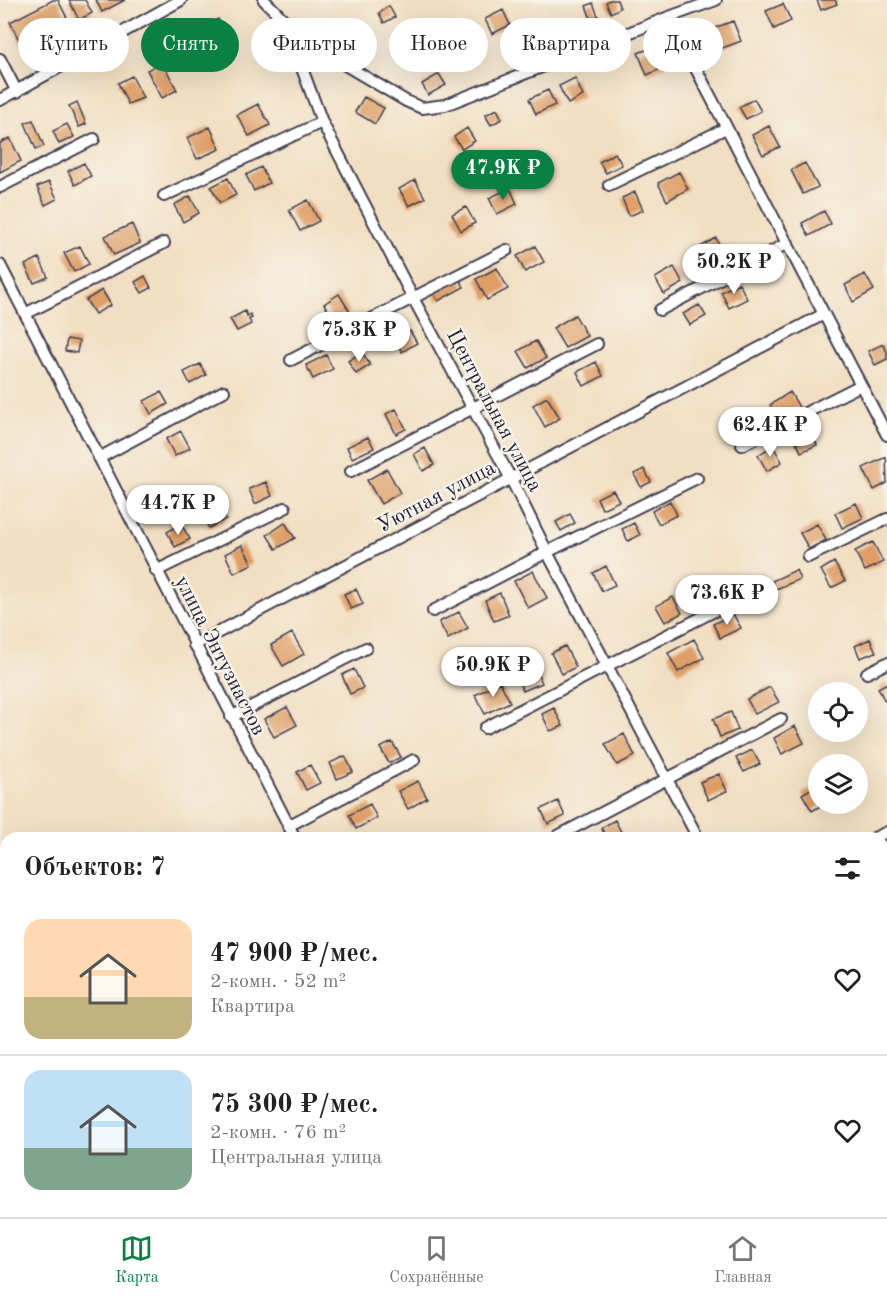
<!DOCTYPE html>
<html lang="ru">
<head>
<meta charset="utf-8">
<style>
	body { margin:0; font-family:"Old Standard TT",serif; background:#f2f2f2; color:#222; height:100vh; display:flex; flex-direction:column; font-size:22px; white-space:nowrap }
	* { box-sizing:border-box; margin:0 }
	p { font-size:20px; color:#767676 }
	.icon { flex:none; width:33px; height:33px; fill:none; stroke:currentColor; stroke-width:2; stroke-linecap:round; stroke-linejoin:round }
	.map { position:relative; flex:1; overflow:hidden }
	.drawer { position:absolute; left:0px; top:832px; width:888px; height:386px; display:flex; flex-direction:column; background:#fff; border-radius:18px 18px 0 0; box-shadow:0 6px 24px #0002 }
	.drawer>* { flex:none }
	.hud { position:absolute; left:18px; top:18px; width:852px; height:54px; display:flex; gap:12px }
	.controls { position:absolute; left:808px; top:682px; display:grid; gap:12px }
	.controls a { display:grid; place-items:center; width:60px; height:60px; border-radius:50%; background:#fff; box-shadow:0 6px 24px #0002; font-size:30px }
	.price { position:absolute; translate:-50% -51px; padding:0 14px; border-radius:21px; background:#fff; color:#222; font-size:20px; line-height:39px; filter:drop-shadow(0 2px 3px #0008) }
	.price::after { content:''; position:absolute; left:50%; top:36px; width:18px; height:14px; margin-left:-9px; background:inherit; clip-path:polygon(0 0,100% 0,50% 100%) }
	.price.on { background:#0b8043; color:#fff }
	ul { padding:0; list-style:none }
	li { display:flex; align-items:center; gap:18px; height:150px; padding:0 24px }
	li+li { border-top:2px solid #e0e0e0 }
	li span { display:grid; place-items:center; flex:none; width:168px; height:120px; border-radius:18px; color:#555 }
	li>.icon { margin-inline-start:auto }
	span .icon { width:72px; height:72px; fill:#fffc; stroke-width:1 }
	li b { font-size:26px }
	h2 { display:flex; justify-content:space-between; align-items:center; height:72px; padding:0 24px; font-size:26px }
	.pill { padding:0 21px; border-radius:27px; background:#fff; box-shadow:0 6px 24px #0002; font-size:21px; line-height:54px }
	.pill.on { background:#0b8043; color:#fff }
	.dock { display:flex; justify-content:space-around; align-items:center; height:84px; border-top:2px solid #e0e0e0; background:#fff; font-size:16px; color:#767676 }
	.dock a { display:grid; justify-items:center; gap:3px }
	.dock .on { color:#0b8043 }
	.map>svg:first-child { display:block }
	.building { fill:#de9e66 }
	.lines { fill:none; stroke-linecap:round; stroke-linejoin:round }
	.minor-casing { stroke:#413e4f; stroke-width:14 }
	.path { stroke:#413e4f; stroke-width:2; stroke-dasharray:4.5 4.5; stroke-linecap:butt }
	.minor { stroke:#fff; stroke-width:10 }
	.labels { text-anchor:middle; stroke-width:5; stroke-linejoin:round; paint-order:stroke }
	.street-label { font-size:21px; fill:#22223b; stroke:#f7f3e8 }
</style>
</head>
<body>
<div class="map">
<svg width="887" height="1217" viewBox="0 0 887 1217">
	<rect width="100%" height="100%" fill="#f7f3e8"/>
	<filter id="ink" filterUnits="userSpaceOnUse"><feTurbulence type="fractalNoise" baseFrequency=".0167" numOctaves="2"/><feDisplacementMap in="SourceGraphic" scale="12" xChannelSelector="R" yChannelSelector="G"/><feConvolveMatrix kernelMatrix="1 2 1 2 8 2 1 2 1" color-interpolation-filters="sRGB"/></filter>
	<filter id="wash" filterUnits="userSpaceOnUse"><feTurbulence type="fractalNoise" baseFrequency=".008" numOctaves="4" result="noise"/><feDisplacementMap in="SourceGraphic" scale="24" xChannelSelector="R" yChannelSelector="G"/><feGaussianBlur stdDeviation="1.35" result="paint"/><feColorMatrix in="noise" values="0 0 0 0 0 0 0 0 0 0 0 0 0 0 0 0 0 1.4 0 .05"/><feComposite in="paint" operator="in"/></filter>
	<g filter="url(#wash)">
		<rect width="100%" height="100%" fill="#f2dfc3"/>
		<g id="blocks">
			<path class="building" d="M53,0h5l15,30 -47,24 -16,-32z
				M69,0h16l7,13 -13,7z
				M96,0h29l-23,12z
				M610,0h7l3,8 -9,5 -5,-11z
				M817,0h18l2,4 -16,6z
				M593,3l5,13 -7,3 -5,-13z
				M783,4l8,17 -17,8 -8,-18z
				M389,6l6,11 -11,6 -5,-10z
				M503,10l7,15 -18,9 -7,-15z
				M218,19l12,19 -24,15 -12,-19z
				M551,20l7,14 -17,9 -7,-14z
				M733,21l8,20 -21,8 -8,-20z
				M659,45l8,21 -20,9 -9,-22z
				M162,62l15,28 -15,8 -15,-28z
				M439,74l7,11 -18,10 -6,-11z
				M132,76l11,22 -15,6 -10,-21z
				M575,78l8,18 -15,8 -9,-18z
				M548,90l7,15 -19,9 -7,-15z
				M364,97l20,11 -9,16 -20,-12z
				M754,99l7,12 -15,8 -7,-12z
				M77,102l9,22 -7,3 -10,-21z
				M258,104l12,21 -21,11 -12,-21z
				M497,109l5,10 -11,6 -6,-10z
				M33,120l11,26 -8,3 -11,-26z
				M67,124l7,13 -15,7 -6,-13z
				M769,126l11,21 -17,8 -11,-20z
				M210,127l10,22 -23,10 -10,-21z
				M467,128l8,13 -13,8 -8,-12z
				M10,138l11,23 -21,11v-29z
				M615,153l7,12 -16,8 -7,-11z
				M84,163l7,13 -16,9 -7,-14z
				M805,163l13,24 -15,7 -12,-24z
				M261,167l8,16 -15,8 -8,-16z
				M679,172l9,17 -21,12 -9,-18z
				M228,178l8,17 -16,8 -9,-16z
				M415,180l10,18 -16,8 -10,-17z
				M49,182l8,17 -12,6 -8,-18z
				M510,188l7,16 -20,10 -8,-16z
				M635,192l8,18 -14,6 -7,-18z
				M190,196l9,17 -16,9 -9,-17z
				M308,200l11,21 -19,10 -11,-21z
				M466,207l9,16 -14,8 -9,-17z
				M824,211l7,13 -22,12 -7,-13z
				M132,224l8,19 -26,12 -9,-19z
				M716,238l9,17 -23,12 -9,-16z
				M80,246l9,18 -15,8 -10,-19z
				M535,246l9,16 -19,10 -8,-16z
				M39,258l9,19 -14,6 -9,-18z
				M674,267l9,16 -19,11 -9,-16z
				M497,268l11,21 -21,11 -11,-21z
				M865,274l9,16 -21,12 -8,-17z
				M145,276l6,12 -9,5 -7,-11z
				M460,280l4,7 -26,14 -4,-7z
				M739,283l8,16 -18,9 -8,-16z
				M102,290l9,15 -16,9 -9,-14z
				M339,294l11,18 -16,9 -10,-17z
				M699,305l7,11 -16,9 -7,-11z
				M245,311l2,5 3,-2 2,4 -3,1 2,5 -14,7 -7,-12z
				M575,315l12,21 -22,12 -12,-20z
				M410,331l7,12 -15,9 -8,-13z
				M67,339l12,2 -2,12 -12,-2z
				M536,341l10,17 -18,10 -10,-17z
				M883,344l4,8v7l-12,6 -7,-14z
				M362,352l8,13 -14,9 -8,-13z
				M326,355l7,14 -20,10 -7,-14z
				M596,362l7,14 -19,10 -7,-14z
				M200,364l6,11 -16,9 -6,-12z
				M161,392l7,12 -17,10 -7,-13z
				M790,392l9,15 -20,12 -9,-14z
				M547,397l13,21 -15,9 -12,-22z
				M396,409l10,20 -10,5 -10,-20z
				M755,411l5,11 -19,10 -6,-11z
				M809,429l8,16 -16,7 -7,-15z
				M181,431l9,17 -15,8 -9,-17z
				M368,437l6,11 -22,10 -5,-11z
				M773,446l9,16 -15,9 -9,-16z
				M425,448l9,17 -11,6 -9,-17z
				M886,457l1,26 -13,7 -11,-22z
				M387,469l13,24 -19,11 -14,-24z
				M644,469l7,13 -10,5 -7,-13z
				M266,482l6,14 -17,8 -6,-15z
				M613,490l6,11 -17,8 -5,-11z
				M670,501l7,14 -18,9 -7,-13z
				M856,503l7,15 -21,10 -7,-15z
				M219,506l7,13 -17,9 -7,-13z
				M570,514l5,9 -14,8 -5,-9z
				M285,523l10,15 -19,11 -9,-14z
				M634,523l6,12 -12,6 -6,-12z
				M181,524l9,15 -15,8 -8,-15z
				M817,524l9,16 -17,9 -9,-16z
				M873,542l10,20 -18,9 -10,-20z
				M242,545l10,19 -18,9 -9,-19z
				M834,562l11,19 -14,7 -10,-18z
				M606,566l9,19 -13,6 -9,-18z
				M796,570l4,9 -24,10 -4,-8z
				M533,571l14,27 -19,10 -14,-27z
				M713,576l9,18 -21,10 -8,-18z
				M356,589l7,15 -12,5 -7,-15z
				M500,593l9,22 -15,6 -9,-21z
				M673,597l9,16 -17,9 -9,-16z
				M459,612l9,16 -20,11 -9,-17z
				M733,614l8,14 -21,10 -7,-14z
				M292,633l12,21 -21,12 -12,-21z
				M694,639l10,19 -26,14 -10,-19z
				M870,639l6,13 -16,6 -5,-12z
				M565,646l11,21 -14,7 -11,-21z
				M535,667l7,16 -19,8 -7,-15z
				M354,669l9,19 -13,6 -8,-19z
				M500,682l10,20 -25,12 -10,-19z
				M887,683v17l-2,1 -7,-13z
				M770,687l9,15 -24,12 -8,-15z
				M287,707l10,18 -23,12 -10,-18z
				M554,708l9,18 -13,5 -8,-17z
				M731,712l7,18 -18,7 -7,-18z
				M795,726l9,17 -22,11 -8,-16z
				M624,734l11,22 -18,9 -12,-21z
				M392,742l9,15 -12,6 -9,-15z
				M752,750l8,14 -16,8 -8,-14z
				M345,756l8,16 -16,7 -7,-16z
				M310,765l10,18 -14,7 -9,-18z
				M719,774l8,17 -19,9 -8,-18z
				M418,781l9,17 -19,11 -10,-18z
				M819,784v20h5l-12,7 -10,-17z
				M558,801l7,15 -17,8 -7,-15z
				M370,804l7,14 -21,11 -7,-14z
				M615,820l8,16 -5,2h-11l-6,-10z
				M887,853v20l-5,3v-20z
				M887,1005v20l-5,2v-20z"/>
		</g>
	</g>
	<g filter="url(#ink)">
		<use href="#blocks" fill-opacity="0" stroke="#413e4f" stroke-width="1.5"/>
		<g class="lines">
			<defs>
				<path id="minor" d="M264,0l20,20 39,32 83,49 16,7 23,-3 224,-88 47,-17
					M669,17l218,418
					M284,20l38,102 91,176 98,181 36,73 151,286
					M0,59l17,33
					M0,100l181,-100
					M609,185l117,-57
					M0,187l94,-48
					M164,196l158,-74
					M0,265l295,573
					M660,310l128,-67
					M25,314l139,-71
					M291,360l216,-110
					M742,445l119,-60
					M99,458l125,-67
					M351,471l246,-127
					M808,557l79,-38
					M156,571l129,-63
					M433,611l114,-59 150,-74
					M194,645l630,-331
					M867,673l20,-10
					M231,717l135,-69
					M485,728l241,-123
					M288,826l126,-66
					M558,836l223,-117
					M874,838l13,-6
					M0,1030l6,12
					M882,1065l5,-2
					M0,1119l6,-3
					M882,1157l5,-2
					M882,1187l5,9
					M95,1212l2,5
					M490,1212l2,5
					M137,1217l9,-5
					M592,1217l10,-5"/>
			</defs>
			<use href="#minor" class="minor-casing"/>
			<path class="path" d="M759,1217l10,-5"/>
			<use href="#minor" class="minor"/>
		</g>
	</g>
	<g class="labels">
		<g class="street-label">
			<text transform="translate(495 410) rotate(62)" y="7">Центральная улица</text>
			<text transform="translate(436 496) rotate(-28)" y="7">Уютная улица</text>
			<text transform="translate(221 655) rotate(63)" y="7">улица Энтузиастов</text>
		</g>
	</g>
</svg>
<div class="controls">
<a><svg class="icon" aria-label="locate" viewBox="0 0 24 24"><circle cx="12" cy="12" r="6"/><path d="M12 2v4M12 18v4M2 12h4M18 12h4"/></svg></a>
<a><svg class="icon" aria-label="layers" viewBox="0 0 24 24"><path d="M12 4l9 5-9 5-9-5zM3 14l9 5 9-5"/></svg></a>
</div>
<b class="price on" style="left:503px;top:201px">47.9K ₽</b>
<b class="price" style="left:734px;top:295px">50.2K ₽</b>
<b class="price" style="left:359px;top:363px">75.3K ₽</b>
<b class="price" style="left:770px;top:458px">62.4K ₽</b>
<b class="price" style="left:178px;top:536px">44.7K ₽</b>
<b class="price" style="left:727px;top:626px">73.6K ₽</b>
<b class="price" style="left:493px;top:698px">50.9K ₽</b>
<div class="hud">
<a class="pill">Купить</a>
<a class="pill on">Снять</a>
<a class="pill">Фильтры</a>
<a class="pill">Новое</a>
<a class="pill">Квартира</a>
<a class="pill">Дом</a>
</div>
<section class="drawer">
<h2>Объектов: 7<svg class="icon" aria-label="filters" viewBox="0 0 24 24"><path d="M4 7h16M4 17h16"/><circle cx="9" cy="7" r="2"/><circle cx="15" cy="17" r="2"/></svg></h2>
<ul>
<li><span style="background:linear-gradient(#ffd9b3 65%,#c2b280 0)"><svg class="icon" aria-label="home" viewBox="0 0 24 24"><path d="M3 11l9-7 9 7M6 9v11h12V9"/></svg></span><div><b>47 900 ₽/мес.</b><p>2-комн. · 52 m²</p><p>Квартира</p></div><svg class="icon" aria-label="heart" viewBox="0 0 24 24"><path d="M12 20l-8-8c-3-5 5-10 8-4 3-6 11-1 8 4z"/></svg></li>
<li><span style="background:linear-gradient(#bfe0f5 65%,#7fa58c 0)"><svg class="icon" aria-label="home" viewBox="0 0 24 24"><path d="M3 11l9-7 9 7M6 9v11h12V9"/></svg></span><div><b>75 300 ₽/мес.</b><p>2-комн. · 76 m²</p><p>Центральная улица</p></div><svg class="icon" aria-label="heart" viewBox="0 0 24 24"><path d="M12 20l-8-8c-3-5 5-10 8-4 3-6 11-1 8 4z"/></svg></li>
</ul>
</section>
</div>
<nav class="dock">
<a class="on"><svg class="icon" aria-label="map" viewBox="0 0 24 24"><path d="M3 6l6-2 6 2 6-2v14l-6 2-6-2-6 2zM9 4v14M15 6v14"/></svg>Карта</a>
<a><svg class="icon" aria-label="saved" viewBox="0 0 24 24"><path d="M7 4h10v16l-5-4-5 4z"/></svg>Сохранённые</a>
<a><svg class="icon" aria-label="home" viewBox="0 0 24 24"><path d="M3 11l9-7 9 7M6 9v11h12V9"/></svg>Главная</a>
</nav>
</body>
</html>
